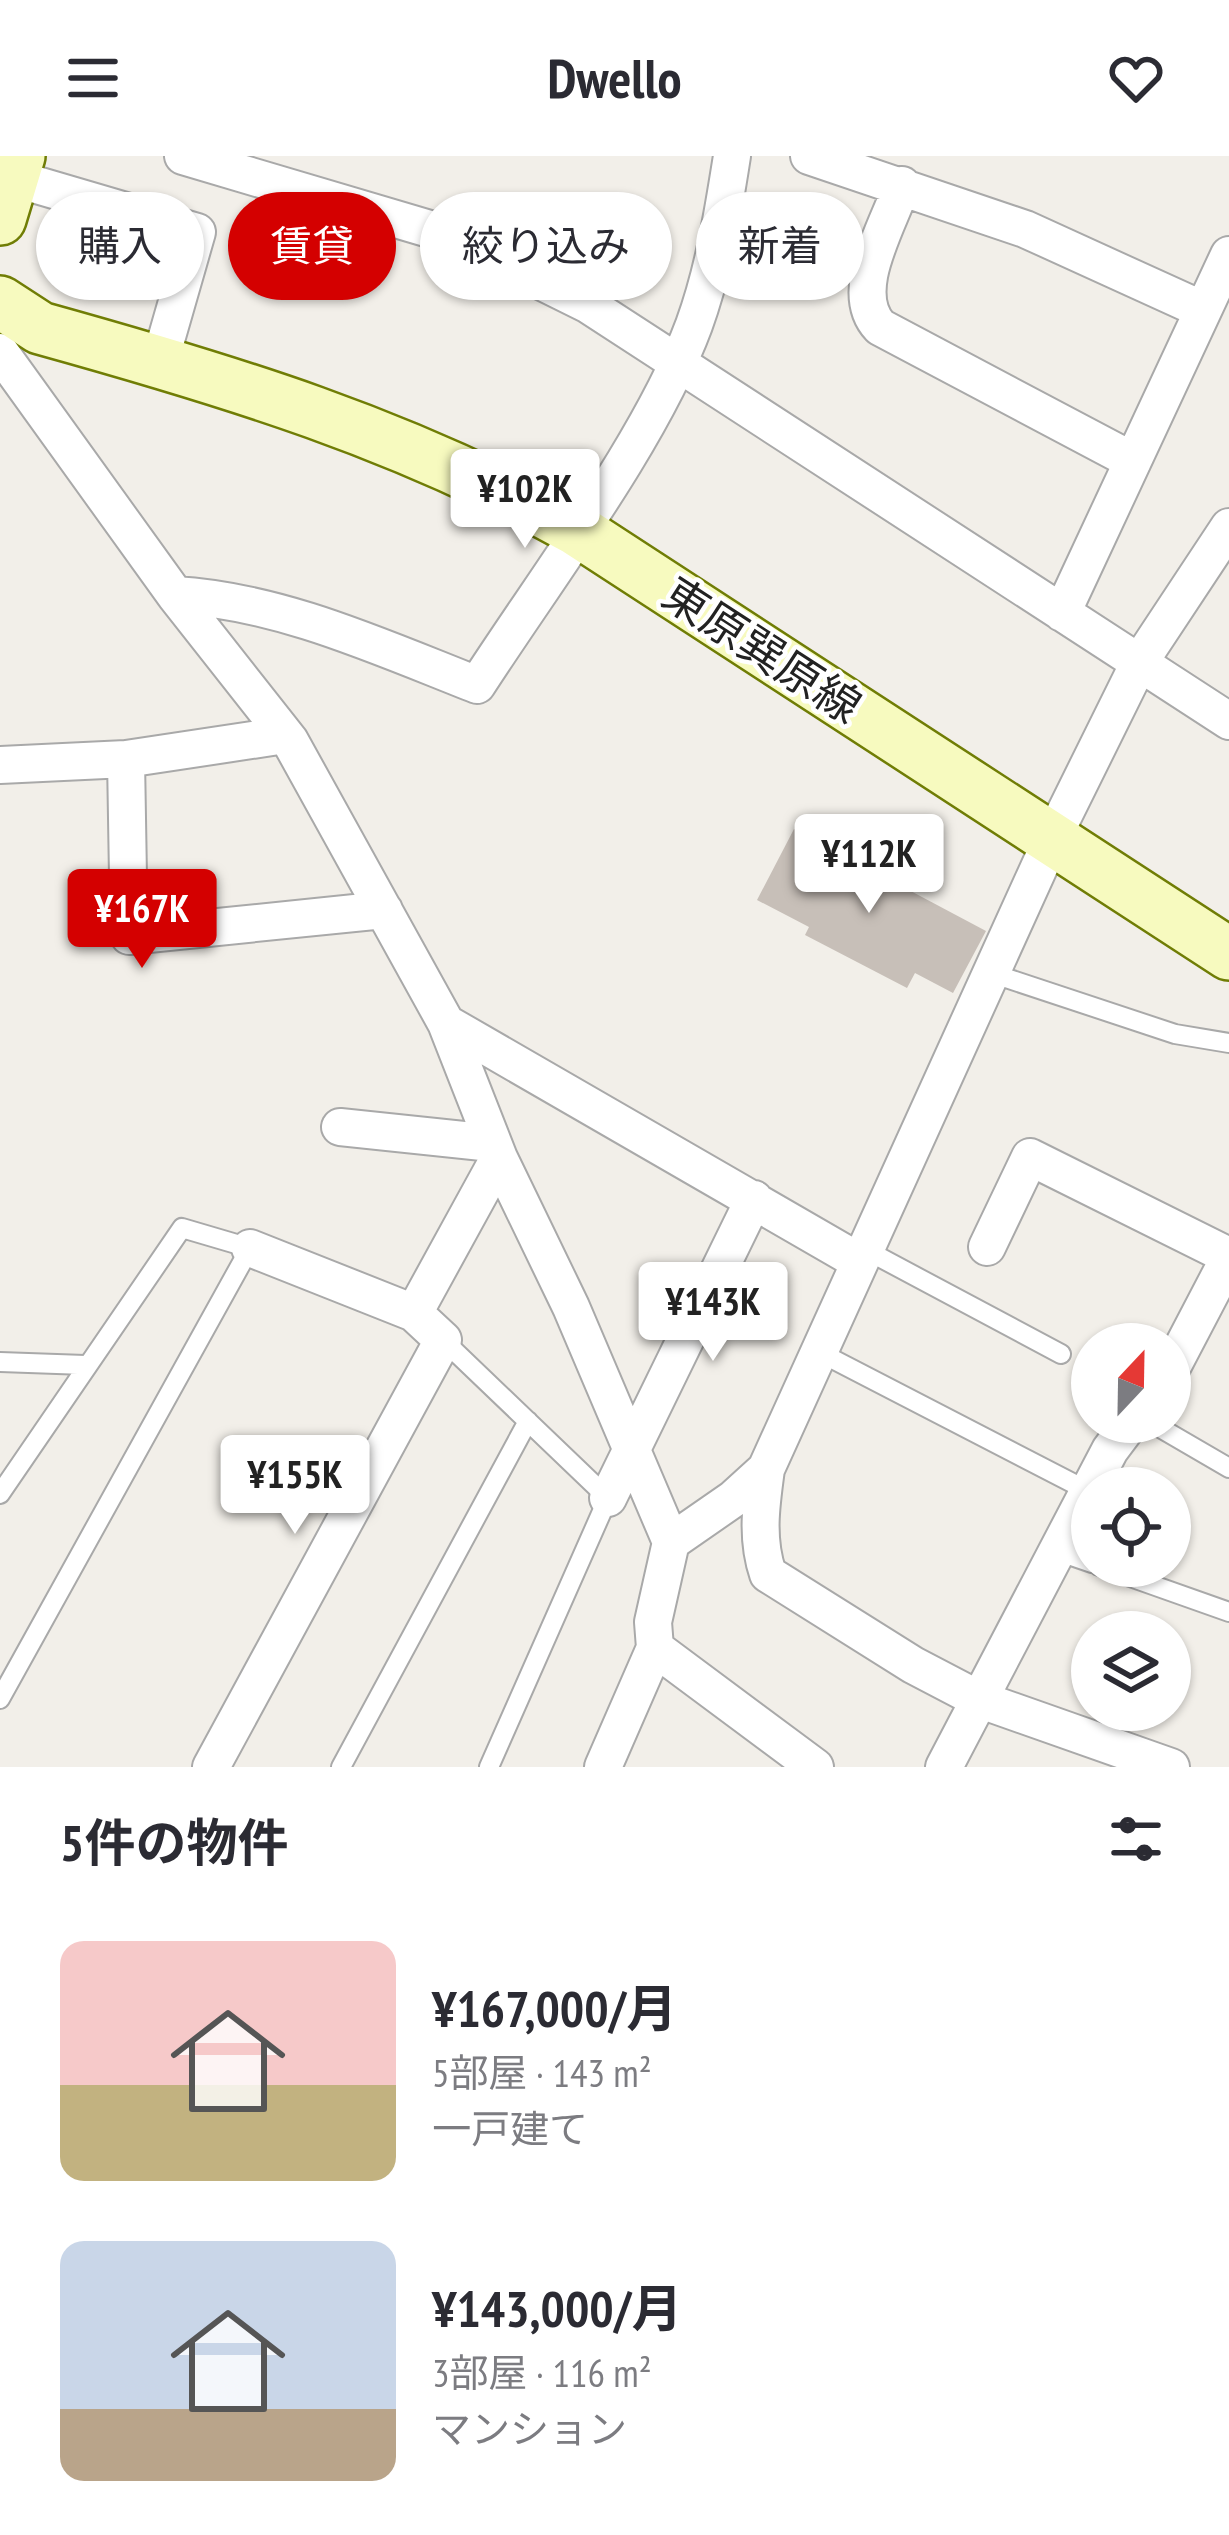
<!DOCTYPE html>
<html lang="ja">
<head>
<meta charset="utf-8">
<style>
	body { margin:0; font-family:"PT Sans Narrow","Noto Sans JP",sans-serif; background:#f2f2f3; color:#2b2b33; height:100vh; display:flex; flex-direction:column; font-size:45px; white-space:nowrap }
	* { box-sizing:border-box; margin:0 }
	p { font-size:39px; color:#7c7c81 }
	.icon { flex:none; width:66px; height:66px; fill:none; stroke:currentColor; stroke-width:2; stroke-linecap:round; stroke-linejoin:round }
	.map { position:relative; height:1611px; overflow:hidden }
	.details { display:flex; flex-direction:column; background:#fff; flex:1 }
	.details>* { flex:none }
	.banner { position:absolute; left:36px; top:36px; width:1158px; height:108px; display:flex; gap:24px }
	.needle { width:78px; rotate:22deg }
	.fabs { position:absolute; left:1071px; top:1167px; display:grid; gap:24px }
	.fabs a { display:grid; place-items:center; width:120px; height:120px; border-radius:50%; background:#fff; box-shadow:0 3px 9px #0004; font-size:60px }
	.price { position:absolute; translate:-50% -102px; padding:0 27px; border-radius:12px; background:#fff; color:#222; font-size:39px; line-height:78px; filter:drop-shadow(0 3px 6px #0008) }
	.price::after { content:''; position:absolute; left:50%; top:72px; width:36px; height:27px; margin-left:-18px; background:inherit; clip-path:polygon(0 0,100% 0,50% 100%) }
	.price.active { background:#d40000; color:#fff }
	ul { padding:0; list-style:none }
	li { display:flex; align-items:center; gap:36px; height:300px; padding:0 60px }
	li span { display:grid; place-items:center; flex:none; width:336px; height:240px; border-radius:24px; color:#555 }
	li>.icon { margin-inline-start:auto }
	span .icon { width:144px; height:144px; fill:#fffc; stroke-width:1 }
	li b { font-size:51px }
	h2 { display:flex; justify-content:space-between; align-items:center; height:144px; padding:0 60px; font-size:51px }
	.chip { padding:0 42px; border-radius:54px; background:#fff; box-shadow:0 3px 9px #0004; font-size:42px; line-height:108px }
	.chip.active { background:#d40000; color:#fff }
	header { display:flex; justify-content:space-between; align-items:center; height:156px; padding:0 60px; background:#fff; font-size:54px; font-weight:700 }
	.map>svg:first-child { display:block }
	.building { fill:#c7bfb8 }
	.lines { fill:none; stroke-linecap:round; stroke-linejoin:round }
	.lane-casing { stroke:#a9a9a9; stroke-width:22 }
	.street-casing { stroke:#a9a9a9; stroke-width:40 }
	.secondary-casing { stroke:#707d05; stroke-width:56 }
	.lane { stroke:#fff; stroke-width:18 }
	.street { stroke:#fff; stroke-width:36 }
	.secondary { stroke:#f7fabf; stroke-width:51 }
	.labels { text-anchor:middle; stroke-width:9; stroke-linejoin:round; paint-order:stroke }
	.street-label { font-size:45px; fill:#222; stroke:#fff }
</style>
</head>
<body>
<header><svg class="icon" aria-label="menu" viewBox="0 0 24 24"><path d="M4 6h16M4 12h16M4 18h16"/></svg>Dwello<svg class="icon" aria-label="heart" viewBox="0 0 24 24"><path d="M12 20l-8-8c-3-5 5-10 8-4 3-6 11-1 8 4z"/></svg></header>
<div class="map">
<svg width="1229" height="1611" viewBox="0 0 1229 1611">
	<rect width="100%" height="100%" fill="#f2efe9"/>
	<path class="building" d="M794,673l192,102 -33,62 -38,-20 -8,15 -102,-53 4,-8 -52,-27z"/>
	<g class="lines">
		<defs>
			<path id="lane" d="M991,817l184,61 54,9
				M866,1094l195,104
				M443,1184l165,158 -119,269
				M819,1196l269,139
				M0,1206l85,3
				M1150,1266l79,46
				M0,1338l182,-266 68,20 -250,451
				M1057,1395l35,12
				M1099,1410l130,46
				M341,1611l187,-346"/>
			<path id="street" d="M183,0l260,77 144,71 642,417
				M809,0l216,73 178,81
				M13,22l184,54 -37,129
				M902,29c-14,41 -55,107 -22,142l253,134
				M0,196l175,243 115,146 156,282 53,135 72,149 100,235 -18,80 2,26 -52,119
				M175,439c105,6 205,52 302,90 69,-107 174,-244 217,-360 20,-55 29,-112 38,-169
				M1062,457l167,-358
				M126,603l3,177 255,-26
				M0,609l126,-6 159,-24
				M446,867l414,239
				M340,971l152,16
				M987,1091l43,-90 199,99
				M414,1157l85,-155
				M1170,1215l59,-113
				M608,1342l146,-299
				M671,1386l62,-43 33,-30
				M655,1492l160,119
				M211,1611l232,-427 -29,-27 -164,-65
				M944,1611l166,-317 21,-28
				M1171,1611l-193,-68 -65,-34 -145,-91c-12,-35 -7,-69 -2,-105l286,-630 87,-176 90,-136"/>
			<path id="secondary" d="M0,63l19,-63
				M0,146l40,26c191,53 362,105 537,202l652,424"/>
		</defs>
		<use href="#lane" class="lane-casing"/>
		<use href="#street" class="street-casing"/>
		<use href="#secondary" class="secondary-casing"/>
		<use href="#lane" class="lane"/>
		<use href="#street" class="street"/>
		<use href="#secondary" class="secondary"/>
	</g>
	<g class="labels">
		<g class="street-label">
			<text transform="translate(762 494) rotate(33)" y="16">東原巽原線</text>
		</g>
	</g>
</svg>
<div class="fabs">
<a><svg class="needle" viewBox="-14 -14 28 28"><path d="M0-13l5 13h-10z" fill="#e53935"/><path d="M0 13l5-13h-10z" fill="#7c7c81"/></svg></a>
<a><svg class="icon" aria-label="locate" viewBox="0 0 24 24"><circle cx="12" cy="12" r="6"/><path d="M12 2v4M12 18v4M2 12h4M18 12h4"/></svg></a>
<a><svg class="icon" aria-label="layers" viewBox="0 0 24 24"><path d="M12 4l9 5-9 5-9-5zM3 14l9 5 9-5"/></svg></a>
</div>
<b class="price" style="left:525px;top:395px">¥102K</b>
<b class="price" style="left:869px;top:760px">¥112K</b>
<b class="price active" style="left:142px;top:815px">¥167K</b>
<b class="price" style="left:713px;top:1208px">¥143K</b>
<b class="price" style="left:295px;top:1381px">¥155K</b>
<div class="banner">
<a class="chip">購入</a>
<a class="chip active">賃貸</a>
<a class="chip">絞り込み</a>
<a class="chip">新着</a>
</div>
</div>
<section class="details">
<h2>5件の物件<svg class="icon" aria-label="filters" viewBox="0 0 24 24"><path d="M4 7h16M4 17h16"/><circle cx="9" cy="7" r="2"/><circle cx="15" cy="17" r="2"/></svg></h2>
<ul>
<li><span style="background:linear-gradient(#f6c9c9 60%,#c2b280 0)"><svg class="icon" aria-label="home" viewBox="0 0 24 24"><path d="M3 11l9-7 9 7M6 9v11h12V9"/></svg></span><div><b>¥167,000/月</b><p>5部屋 · 143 m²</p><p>一戸建て</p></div></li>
<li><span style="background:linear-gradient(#c9d6e8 70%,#b9a48a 0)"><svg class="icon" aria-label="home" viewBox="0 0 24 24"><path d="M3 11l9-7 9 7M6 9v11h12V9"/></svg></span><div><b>¥143,000/月</b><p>3部屋 · 116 m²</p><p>マンション</p></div></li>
</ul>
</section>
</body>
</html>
